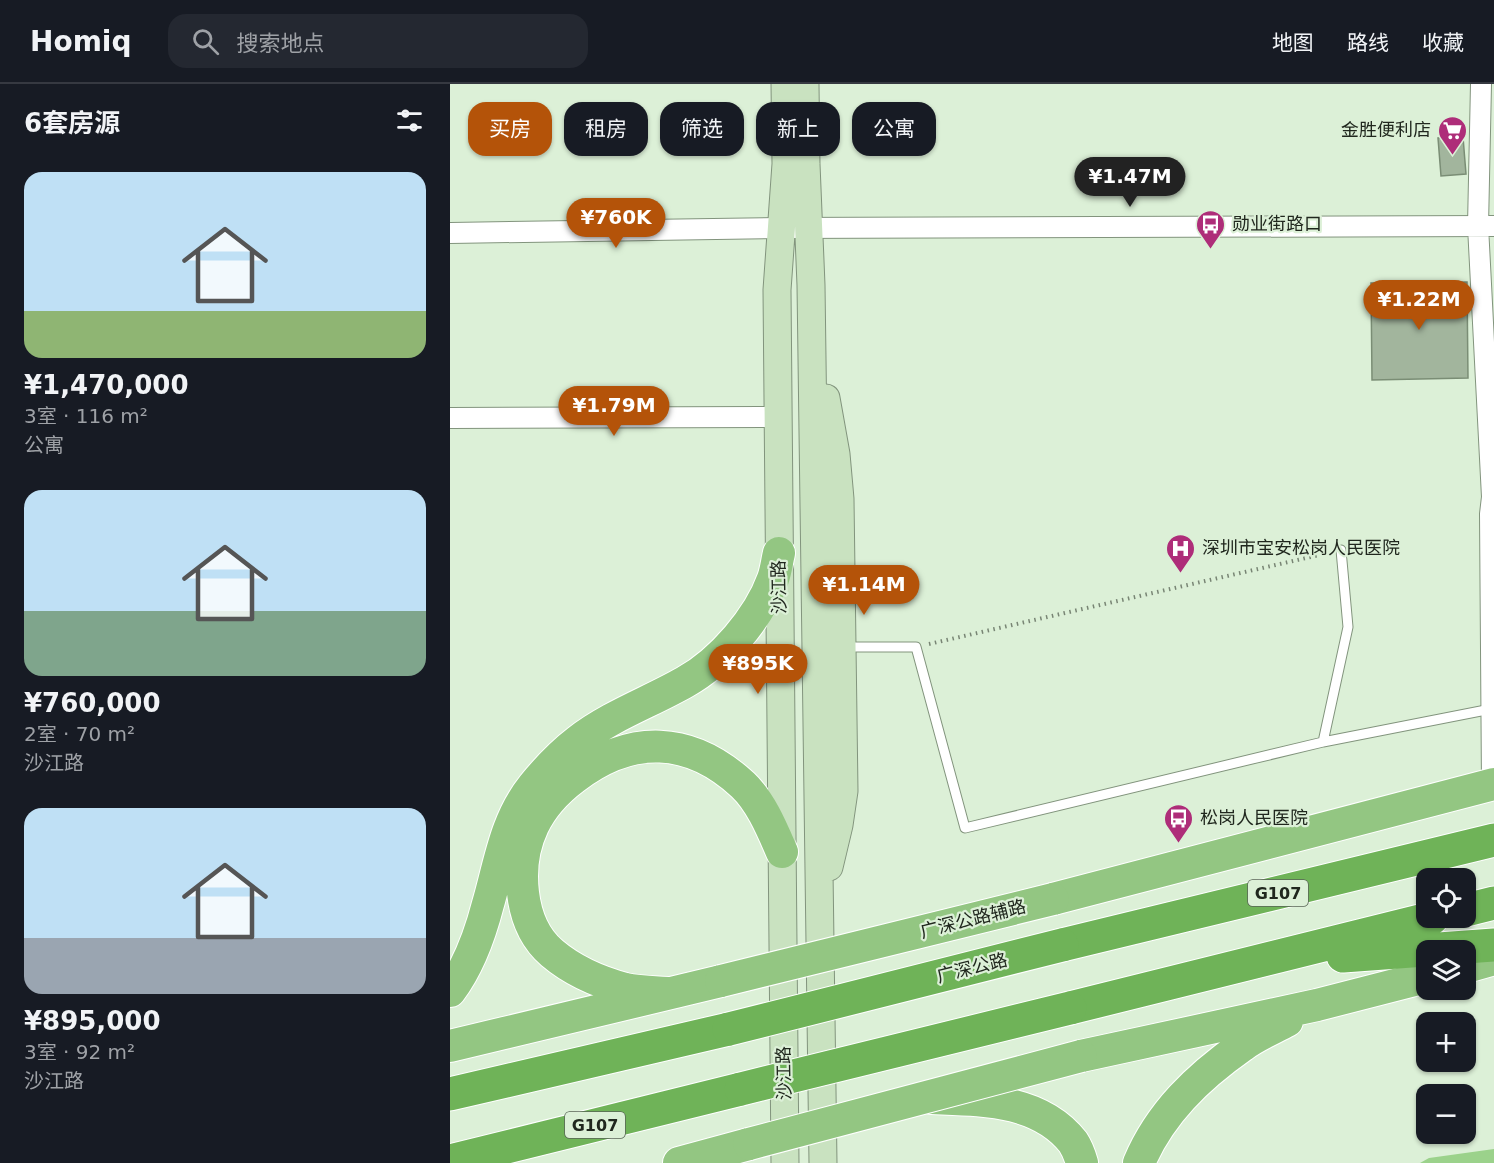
<!DOCTYPE html>
<html lang="zh">
<head>
<meta charset="utf-8">
<style>
	body { margin:0; font-family:"DejaVu Sans","Noto Sans SC",sans-serif; background:#242831; color:#f1f3f6; height:100vh; display:flex; flex-direction:column; font-size:22px; white-space:nowrap }
	* { box-sizing:border-box; margin:0 }
	p { font-size:20px; color:#9ea1a6 }
	.icon { flex:none; width:33px; height:33px; fill:none; stroke:currentColor; stroke-width:2; stroke-linecap:round; stroke-linejoin:round }
	.map { position:relative; flex:1; overflow:hidden }
	.details { display:flex; flex-direction:column; background:#171b24; width:450px }
	.details>* { flex:none }
	.hud { position:absolute; left:18px; top:18px; width:570px; height:54px; display:flex; gap:12px }
	.tools { position:absolute; left:966px; top:784px; display:grid; gap:12px }
	.tools a { display:grid; place-items:center; width:60px; height:60px; border-radius:12px; background:#171b24; box-shadow:0 2px 4px #0004; font-size:30px }
	.price { position:absolute; translate:-50% -51px; padding:0 14px; border-radius:21px; background:#b45309; color:#fff; font-size:20px; line-height:39px; filter:drop-shadow(0 2px 3px #0008) }
	.price::after { content:''; position:absolute; left:50%; top:36px; width:18px; height:14px; margin-left:-9px; background:inherit; clip-path:polygon(0 0,100% 0,50% 100%) }
	.price.on { background:#222; color:#fff }
	ul { padding:0; list-style:none }
	li { display:grid; align-content:center; gap:12px; height:318px; padding:0 24px }
	li span { display:grid; place-items:center; height:186px; border-radius:18px; color:#555 }
	li>.icon { margin-inline-start:auto }
	span .icon { width:108px; height:108px; fill:#fffc; stroke-width:1 }
	li b { font-size:26px }
	h2 { display:flex; justify-content:space-between; align-items:center; height:72px; padding:0 24px; font-size:26px }
	.pill { padding:0 21px; border-radius:18px; background:#171b24; box-shadow:0 2px 4px #0004; font-size:21px; line-height:54px }
	.pill.on { background:#b45309; color:#fff }
	header { display:flex; align-items:center; gap:36px; box-sizing:border-box; height:84px; padding:0 30px; background:#171b24; border-bottom:2px solid #363941 }
	header strong { font-size:28px }
	nav { display:flex; gap:33px; margin-inline-start:auto; font-size:21px }
	.search { width:420px; height:54px; background:#242831; display:flex; align-items:center; gap:15px; box-sizing:border-box; padding:0 21px; border-radius:18px; color:#9ea1a6; font-size:22px }
	main { display:flex; flex:1; min-height:0 }
	.map>svg:first-child { display:block }
	.green { fill:#9bd28b }
	.building { fill:#a2b59d; stroke:#7a8d75; stroke-width:1.5 }
	.lines { fill:none; stroke-linecap:round; stroke-linejoin:round }
	.service-casing { stroke:#82947d; stroke-width:11 }
	.minor-casing { stroke:#82947d; stroke-width:22 }
	.secondary-casing { stroke:#82947d; stroke-width:29 }
	.primary-casing { stroke:#fff; stroke-width:34 }
	.trunk-casing { stroke:#fff; stroke-width:35 }
	.path { stroke:#788574; stroke-width:4; stroke-dasharray:1.5 4.5; stroke-linecap:butt }
	.service { stroke:#fff; stroke-width:9 }
	.minor { stroke:#fff; stroke-width:20 }
	.secondary { stroke:#c9e2c0; stroke-width:27 }
	.primary { stroke:#93c682; stroke-width:32 }
	.trunk { stroke:#6fb358; stroke-width:33 }
	.primary-bridge-casing { stroke:#fff; stroke-width:34; stroke-linecap:butt }
	.trunk-bridge-casing { stroke:#fff; stroke-width:35; stroke-linecap:butt }
	.primary-bridge { stroke:#93c682; stroke-width:32 }
	.trunk-bridge { stroke:#6fb358; stroke-width:33 }
	.labels { text-anchor:middle; stroke-width:4.5; stroke-linejoin:round; paint-order:stroke }
	.shield { fill:#dcf0d7; stroke:#586356; stroke-width:1.5 }
	.shield-label { font-size:16px; font-weight:bold; fill:#20271e }
	.poi-label { font-size:18px; fill:#20271e; stroke:#dcf0d7; text-anchor:start }
	.street-label { font-size:18px; fill:#20271e; stroke:#dcf0d7 }
</style>
</head>
<body>
<header>
<strong>Homiq</strong>
<div class="search"><svg class="icon" aria-label="search" viewBox="0 0 24 24"><circle cx="10" cy="10" r="6"/><path d="M15 15l6 6"/></svg>搜索地点</div>
<nav><a>地图</a><a>路线</a><a>收藏</a></nav>
</header>
<main>
<section class="details">
<h2>6套房源<svg class="icon" aria-label="filters" viewBox="0 0 24 24"><path d="M4 7h16M4 17h16"/><circle cx="9" cy="7" r="2"/><circle cx="15" cy="17" r="2"/></svg></h2>
<ul>
<li><span style="background:linear-gradient(#bfe0f5 75%,#8fb573 0)"><svg class="icon" aria-label="home" viewBox="0 0 24 24"><path d="M3 11l9-7 9 7M6 9v11h12V9"/></svg></span><div><b>¥1,470,000</b><p>3室 · 116 m²</p><p>公寓</p></div></li>
<li><span style="background:linear-gradient(#bfe0f5 65%,#7fa58c 0)"><svg class="icon" aria-label="home" viewBox="0 0 24 24"><path d="M3 11l9-7 9 7M6 9v11h12V9"/></svg></span><div><b>¥760,000</b><p>2室 · 70 m²</p><p>沙江路</p></div></li>
<li><span style="background:linear-gradient(#bfe0f5 70%,#9aa5b1 0)"><svg class="icon" aria-label="home" viewBox="0 0 24 24"><path d="M3 11l9-7 9 7M6 9v11h12V9"/></svg></span><div><b>¥895,000</b><p>3室 · 92 m²</p><p>沙江路</p></div></li>
</ul>
</section>
<div class="map">
<svg width="1044" height="1079" viewBox="0 0 1044 1079">
	<rect width="100%" height="100%" fill="#dcf0d7"/>
	<path class="green" d="M1044,1065v14h-74l9,-5z"/>
	<path class="building" d="M1013,53l3,37 -25,2 -3,-38z
		M1017,198l1,96 -96,2 -1,-97z"/>
	<g class="lines">
		<defs>
			<path id="service" d="M891,466l7,77 -25,115 168,-33
				M395,563h71l49,181 358,-86"/>
			<path id="minor" d="M1031,0l-3,142 14,271 -2,17 2,270
				M0,149l331,-5 713,-2
				M0,334l328,-1"/>
			<path id="secondary" d="M355,0l1,80 5,121 12,878
				M376,314l10,56 4,45 4,292 -5,34 -10,42
				M335,1079l-8,-873 9,-126 -1,-80"/>
			<path id="primary" d="M603,815l441,-115
				M1016,883l28,-8
				M0,907c19,-25 30,-56 38,-87 12,-41 17,-83 45,-118 13,-16 28,-32 45,-45 32,-25 72,-39 107,-59 36,-20 74,-64 88,-103 3,-8 4,-18 6,-26
				M220,909c-15,-1 -31,-1 -45,-4 -26,-7 -53,-19 -73,-36 -34,-29 -37,-89 -19,-127 9,-19 25,-36 41,-48 57,-44 116,-42 169,7 18,17 29,44 39,67
				M0,962l271,-65
				M631,972l236,-51 109,-28
				M482,1014c49,2 107,1 141,44 4,6 7,14 9,21
				M229,1079l70,-19
				M689,1079c21,-50 59,-86 103,-117 13,-10 30,-17 45,-25"/>
			<path id="trunk" d="M1016,826l28,-7
				M612,861l432,-105
				M893,872l151,-11
				M620,924l362,-90
				M0,1010l279,-65
				M0,1077l291,-72"/>
		</defs>
		<use href="#service" class="service-casing"/>
		<use href="#minor" class="minor-casing"/>
		<use href="#secondary" class="secondary-casing"/>
		<use href="#primary" class="primary-casing"/>
		<use href="#trunk" class="trunk-casing"/>
		<path class="path" d="M479,560l399,-91"/>
		<use href="#service" class="service"/>
		<use href="#minor" class="minor"/>
		<use href="#secondary" class="secondary"/>
		<use href="#primary" class="primary"/>
		<use href="#trunk" class="trunk"/>
		<defs>
			<path id="primary-bridge" d="M271,897l332,-82
				M299,1060l332,-88"/>
			<path id="trunk-bridge" d="M279,945l333,-84
				M291,1005l329,-81"/>
		</defs>
		<use href="#primary-bridge" class="primary-bridge-casing"/>
		<use href="#trunk-bridge" class="trunk-bridge-casing"/>
		<use href="#primary-bridge" class="primary-bridge"/>
		<use href="#trunk-bridge" class="trunk-bridge"/>
	</g>
	<defs>
		<symbol id="supermarket-pin" viewBox="-11 -11 22 30"><path d="M0 17L-7.5 6A9.5 9.5 0 1 1 7.5 6Z" fill="#ae2d79" stroke="#dcf0d7"/><path d="M-6-5.5h2.5l.6 2H6L4.5 2H-2.5L-4.4-4H-6ZM-1.5 3.2a1.3 1.3 0 1 0 .1 0ZM3 3.2a1.3 1.3 0 1 0 .1 0Z" fill="#fff"/></symbol>
		<symbol id="bus-pin" viewBox="-11 -11 22 30"><path d="M0 17L-7.5 6A9.5 9.5 0 1 1 7.5 6Z" fill="#ae2d79" stroke="#dcf0d7"/><path d="M-5-6H5V4H4V6H2V4H-2V6H-4V4H-5ZM-3.5-4V0h7V-4ZM-3.5 1.2v1.5H-2V1.2ZM2 1.2v1.5H3.5V1.2Z" fill="#fff"/></symbol>
		<symbol id="hospital-pin" viewBox="-11 -11 22 30"><path d="M0 17L-7.5 6A9.5 9.5 0 1 1 7.5 6Z" fill="#ae2d79" stroke="#dcf0d7"/><path d="M-5-5h3v3.5h4V-5h3V5h-3V1.5h-4V5h-3Z" fill="#fff"/></symbol>
	</defs>
	<g fill-rule="evenodd">
		<use href="#supermarket-pin" x="986" y="30" width="33" height="45"/>
		<use href="#bus-pin" x="744" y="124" width="33" height="45"/>
		<use href="#hospital-pin" x="714" y="448" width="33" height="45"/>
		<use href="#bus-pin" x="712" y="718" width="33" height="45"/>
	</g>
	<g class="labels">
		<g class="shield">
			<rect x="798" y="796" width="60" height="26" rx="4.5"/>
			<rect x="115" y="1028" width="60" height="26" rx="4.5"/>
		</g>
		<g class="shield-label">
			<text x="828" y="815">G107</text>
			<text x="145" y="1047">G107</text>
		</g>
		<g class="poi-label">
			<text x="981" y="52" text-anchor="end">金胜便利店</text>
			<text x="782" y="146">勋业街路口</text>
			<text x="752" y="470">深圳市宝安松岗人民医院</text>
			<text x="750" y="740">松岗人民医院</text>
		</g>
		<g class="street-label">
			<text transform="translate(329 503) rotate(-91)" y="6">沙江路</text>
			<text transform="translate(523 835) rotate(-14)" y="6">广深公路辅路</text>
			<text transform="translate(522 884) rotate(-14)" y="6">广深公路</text>
			<text transform="translate(334 989) rotate(-91)" y="6">沙江路</text>
		</g>
	</g>
</svg>
<div class="tools">
<a><svg class="icon" aria-label="locate" viewBox="0 0 24 24"><circle cx="12" cy="12" r="6"/><path d="M12 2v4M12 18v4M2 12h4M18 12h4"/></svg></a>
<a><svg class="icon" aria-label="layers" viewBox="0 0 24 24"><path d="M12 4l9 5-9 5-9-5zM3 14l9 5 9-5"/></svg></a>
<a>+</a>
<a>−</a>
</div>
<b class="price on" style="left:680px;top:124px">¥1.47M</b>
<b class="price" style="left:166px;top:165px">¥760K</b>
<b class="price" style="left:969px;top:247px">¥1.22M</b>
<b class="price" style="left:164px;top:353px">¥1.79M</b>
<b class="price" style="left:414px;top:532px">¥1.14M</b>
<b class="price" style="left:308px;top:611px">¥895K</b>
<div class="hud">
<a class="pill on">买房</a>
<a class="pill">租房</a>
<a class="pill">筛选</a>
<a class="pill">新上</a>
<a class="pill">公寓</a>
</div>
</div>
</main>
</body>
</html>
